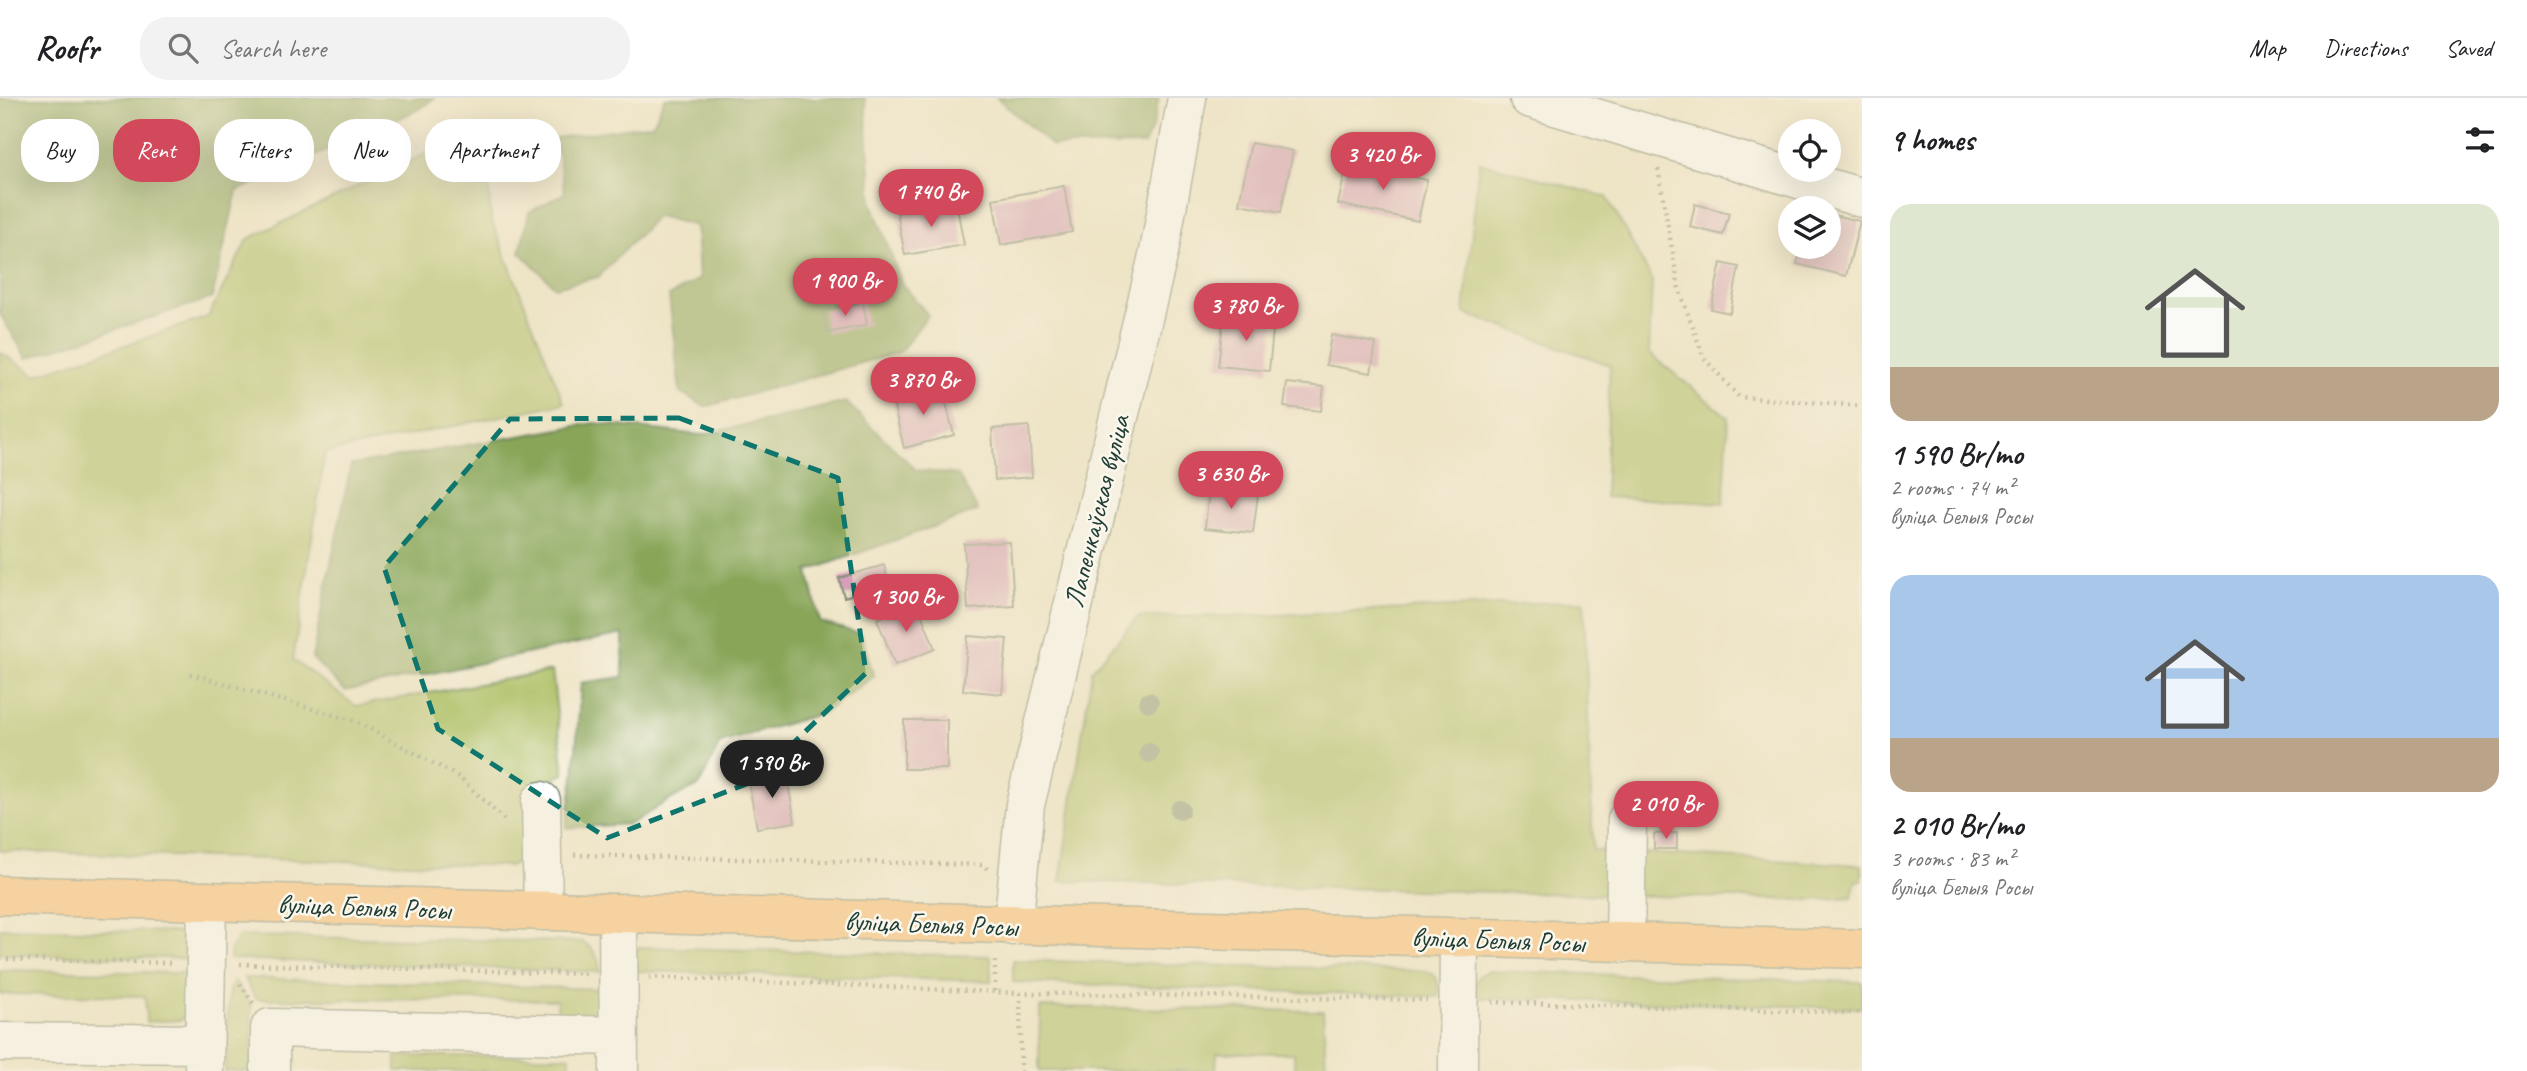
<!DOCTYPE html>
<html lang="en">
<head>
<meta charset="utf-8">
<style>
	body { margin:0; font-family:Caveat,sans-serif; background:#f2f2f2; color:#202124; height:100vh; display:flex; flex-direction:column; font-size:26px; white-space:nowrap }
	* { box-sizing:border-box; margin:0 }
	p { font-size:23px; color:#757577 }
	.icon { flex:none; width:38px; height:38px; fill:none; stroke:currentColor; stroke-width:2; stroke-linecap:round; stroke-linejoin:round }
	.map { position:relative; flex:1; overflow:hidden }
	.drawer { display:flex; flex-direction:column; background:#fff; width:665px }
	.drawer>* { flex:none }
	.banner { position:absolute; left:21px; top:21px; width:665px; height:63px; display:flex; gap:14px }
	.buttons { position:absolute; left:1778px; top:21px; display:grid; gap:14px }
	.buttons a { display:grid; place-items:center; width:63px; height:63px; border-radius:50%; background:#fff; box-shadow:0 7px 28px #0002; font-size:35px }
	.price { position:absolute; translate:-50% -60px; padding:0 16px; border-radius:24px; background:#d1495b; color:#fff; font-size:23px; line-height:46px; filter:drop-shadow(0 2px 4px #0008) }
	.price::after { content:''; position:absolute; left:50%; top:42px; width:21px; height:16px; margin-left:-10px; background:inherit; clip-path:polygon(0 0,100% 0,50% 100%) }
	.price.selected { background:#222; color:#fff }
	ul { padding:0; list-style:none }
	li { display:grid; align-content:center; gap:14px; height:371px; padding:0 28px }
	li span { display:grid; place-items:center; height:217px; border-radius:21px; color:#555 }
	li>.icon { margin-inline-start:auto }
	span .icon { width:126px; height:126px; fill:#fffc; stroke-width:1 }
	li b { font-size:30px }
	h2 { display:flex; justify-content:space-between; align-items:center; height:84px; padding:0 28px; font-size:30px }
	.pill { padding:0 24px; border-radius:28px; background:#fff; box-shadow:0 7px 28px #0002; font-size:24px; line-height:63px }
	.pill.selected { background:#d1495b; color:#fff }
	header { display:flex; align-items:center; gap:42px; box-sizing:border-box; height:98px; padding:0 35px; background:#fff; border-bottom:2px solid #e0e0e0 }
	header strong { font-size:33px }
	nav { display:flex; gap:38px; margin-inline-start:auto; font-size:24px }
	.search { width:490px; height:63px; background:#f2f2f2; display:flex; align-items:center; gap:18px; box-sizing:border-box; padding:0 24px; border-radius:28px; color:#757577; font-size:26px }
	main { display:flex; flex:1; min-height:0 }
	.map>svg:first-child { display:block }
	.green { fill:#abbe62; stroke:#657e4b; stroke-width:2 }
	.forest { fill:#88a558; stroke:#547146; stroke-width:2 }
	.building { fill:#d394b4 }
	.lines { fill:none; stroke-linecap:round; stroke-linejoin:round }
	.minor-casing { stroke:#86907d; stroke-width:41 }
	.major-casing { stroke:#86907d; stroke-width:41 }
	.path { stroke:#86907d; stroke-width:4.5; stroke-dasharray:2 5; stroke-linecap:butt }
	.minor { stroke:#fff; stroke-width:38 }
	.major { stroke:#fdbc6f; stroke-width:38 }
	.tree { fill:#8f9a7c }
	.marked { fill:none; stroke:#0f766e; stroke-width:5; stroke-dasharray:14 9; stroke-linejoin:round }
	.labels { text-anchor:middle; stroke-width:5; stroke-linejoin:round; paint-order:stroke }
	.street-label { font-size:28px; fill:#1f3d34; stroke:#fbf7ec }
</style>
</head>
<body>
<header>
<strong>Roofr</strong>
<div class="search"><svg class="icon" aria-label="search" viewBox="0 0 24 24"><circle cx="10" cy="10" r="6"/><path d="M15 15l6 6"/></svg>Search here</div>
<nav><a>Map</a><a>Directions</a><a>Saved</a></nav>
</header>
<main>
<div class="map">
<svg width="1862" height="973" viewBox="0 0 1862 973">
	<rect width="100%" height="100%" fill="#fbf7ec"/>
	<filter id="ink" filterUnits="userSpaceOnUse"><feTurbulence type="fractalNoise" baseFrequency=".0143" numOctaves="2"/><feDisplacementMap in="SourceGraphic" scale="14" xChannelSelector="R" yChannelSelector="G"/><feConvolveMatrix kernelMatrix="1 2 1 2 8 2 1 2 1" color-interpolation-filters="sRGB"/></filter>
	<filter id="wash" filterUnits="userSpaceOnUse"><feTurbulence type="fractalNoise" baseFrequency=".00686" numOctaves="4" result="noise"/><feDisplacementMap in="SourceGraphic" scale="28" xChannelSelector="R" yChannelSelector="G"/><feGaussianBlur stdDeviation="1.57" result="paint"/><feColorMatrix in="noise" values="0 0 0 0 0 0 0 0 0 0 0 0 0 0 0 0 0 1.4 0 .05"/><feComposite in="paint" operator="in"/></filter>
	<g filter="url(#wash)">
		<rect width="100%" height="100%" fill="#eee4c6"/>
		<path class="green" d="M486,39l5,82 73,184 -239,50 -32,207 63,46 196,-35 12,103 -38,17 1,65 -17,10 -510,-15v-499l36,23 172,-58 40,-78 206,-99z
			M1479,64l128,35 45,83 -3,73 79,64 -4,86 -119,-6 5,-132 -146,-52z
			M1584,503l9,249 269,15v15h-6l-4,17 -42,3 -750,-19 32,-211 46,-53 114,-1z
			M0,830l174,4 14,4 10,23 -198,-5z
			M239,838l344,6c12,7 16,16 17,30l-370,-13 1,-12z
			M638,849l351,9 2,2v23l-356,-10v-20z
			M1013,862l413,11c13,5 14,13 12,26l-425,-15z
			M0,872l185,3c5,13 3,35 -3,47l-36,2 -1,-26 -145,-2z
			M1488,873l374,11v26l-387,-10 -1,-14 6,-9z
			M244,880l356,11 -3,33 -39,-7 -1,-15 -301,-1z
			M234,883l17,23 1,67h-27l4,-81z
			M1040,909l283,4 3,59h-31l-1,-17h-77l-1,18h-177z
			M396,958h174v15h-174z"/>
		<path class="forest" d="M0,0h434l-14,11 -183,82 -25,107 -185,60 -27,-44z
			M665,0h200l7,105 30,81 26,31 -28,37 -195,55 -25,-15 -11,-96 30,-17 -3,-53 -39,-10 -59,61 -43,10 -35,-35 9,-40 36,-19 -10,-55 98,-14z
			M997,0h162l-6,28 -9,19 -92,1z
			M846,304l70,68 42,5 20,36 -170,60 12,51 41,12 13,42 -51,37 -103,30 -21,43 -28,13 -41,25 -64,4 8,-51 7,-94 42,-6v-43l-278,57 -33,-33 39,-193 243,-42 107,12z"/>
		<g id="blocks">
			<path class="building" d="M1251,45l42,8 -12,61 -42,-8z
				M1347,66l80,16 -9,41 -80,-17z
				M1064,88l8,46 -71,13 -8,-46z
				M956,104l8,43 -59,10 -8,-42z
				M1695,106l34,9 -6,22 -33,-8z
				M1829,116l31,7 -14,55 -49,-12 5,-17h27z
				M1721,165l18,4 -9,46 -19,-4z
				M863,204l4,23 -40,8 -4,-23z
				M1224,216l50,6 -5,51 -51,-5z
				M1331,237l45,8 -5,30 -45,-8z
				M1287,285l37,4 -3,24 -37,-4z
				M942,289l12,48 -50,13 -12,-49z
				M1029,328l3,51 -37,3 -3,-51z
				M1209,392l49,5 -5,38 -48,-5z
				M1010,444l4,64 -46,3 -4,-65z
				M884,467l5,19 -45,13 -5,-19z
				M917,505l18,46 -40,16 -18,-46z
				M968,538l39,3 -5,55 -39,-4z
				M904,622h43v49h-43z
				M786,674l9,50 -38,6 -9,-49z
				M1677,735v16h-23v-15z"/>
		</g>
	</g>
	<g filter="url(#ink)">
		<use href="#blocks" fill-opacity="0" stroke="#86907d" stroke-width="2"/>
		<g class="lines">
			<defs>
				<path id="minor" d="M1529,0l333,100
					M541,703l2,110
					M618,816l1,157
					M1013,828l12,-121 134,-553 28,-154
					M1625,845l2,-123
					M0,944l204,2
					M204,973l3,-170
					M270,973v-43l348,8
					M1458,973l1,-133"/>
				<path id="major" d="M0,797l1862,54"/>
			</defs>
			<use href="#minor" class="minor-casing"/>
			<use href="#major" class="major-casing"/>
			<path class="path" d="M1658,71l21,120 25,69 35,39 123,9
				M190,576l165,47 104,56 49,46
				M574,757l410,10 3,4
				M0,861l175,4
				M240,866l348,10
				M649,879l371,16 407,7
				M240,886l13,19
				M995,893v-35
				M1020,895l1,78
				M1492,904l370,11"/>
			<use href="#minor" class="minor"/>
			<use href="#major" class="major"/>
		</g>
		<g class="tree">
			<circle cx="1149" cy="604" r="10"/>
			<circle cx="1149" cy="655" r="10"/>
			<circle cx="1180" cy="712" r="10"/>
		</g>
	</g>
	<path d="M0 0H1862V973H0ZM679,320l159,60 28,195 -112,108 -147,57 -169,-109 -54,-162 126,-148z" fill="#eee4c6" fill-opacity=".55" fill-rule="evenodd"/>
	<path class="marked" d="M679,320l159,60 28,195 -112,108 -147,57 -169,-109 -54,-162 126,-148z"/>
	<g class="labels">
		<g class="street-label">
			<text transform="translate(1096 413) rotate(-76)" y="10">Лапенкаўская вуліца</text>
			<text transform="translate(364 808) rotate(2)" y="10">вуліца Белыя Росы</text>
			<text transform="translate(931 825) rotate(2)" y="10">вуліца Белыя Росы</text>
			<text transform="translate(1498 841) rotate(2)" y="10">вуліца Белыя Росы</text>
		</g>
	</g>
</svg>
<div class="buttons">
<a><svg class="icon" aria-label="locate" viewBox="0 0 24 24"><circle cx="12" cy="12" r="6"/><path d="M12 2v4M12 18v4M2 12h4M18 12h4"/></svg></a>
<a><svg class="icon" aria-label="layers" viewBox="0 0 24 24"><path d="M12 4l9 5-9 5-9-5zM3 14l9 5 9-5"/></svg></a>
</div>
<b class="price" style="left:1383px;top:94px">3 420 Br</b>
<b class="price" style="left:931px;top:131px">1 740 Br</b>
<b class="price" style="left:845px;top:220px">1 900 Br</b>
<b class="price" style="left:1246px;top:245px">3 780 Br</b>
<b class="price" style="left:923px;top:319px">3 870 Br</b>
<b class="price" style="left:1231px;top:413px">3 630 Br</b>
<b class="price" style="left:906px;top:536px">1 300 Br</b>
<b class="price selected" style="left:772px;top:702px">1 590 Br</b>
<b class="price" style="left:1666px;top:743px">2 010 Br</b>
<div class="banner">
<a class="pill">Buy</a>
<a class="pill selected">Rent</a>
<a class="pill">Filters</a>
<a class="pill">New</a>
<a class="pill">Apartment</a>
</div>
</div>
<section class="drawer">
<h2>9 homes<svg class="icon" aria-label="filters" viewBox="0 0 24 24"><path d="M4 7h16M4 17h16"/><circle cx="9" cy="7" r="2"/><circle cx="15" cy="17" r="2"/></svg></h2>
<ul>
<li><span style="background:linear-gradient(#dfe7d0 75%,#b9a48a 0)"><svg class="icon" aria-label="home" viewBox="0 0 24 24"><path d="M3 11l9-7 9 7M6 9v11h12V9"/></svg></span><div><b>1 590 Br/mo</b><p>2 rooms · 74 m²</p><p>вуліца Белыя Росы</p></div></li>
<li><span style="background:linear-gradient(#a9c7e8 75%,#b9a48a 0)"><svg class="icon" aria-label="home" viewBox="0 0 24 24"><path d="M3 11l9-7 9 7M6 9v11h12V9"/></svg></span><div><b>2 010 Br/mo</b><p>3 rooms · 83 m²</p><p>вуліца Белыя Росы</p></div></li>
</ul>
</section>
</main>
</body>
</html>
